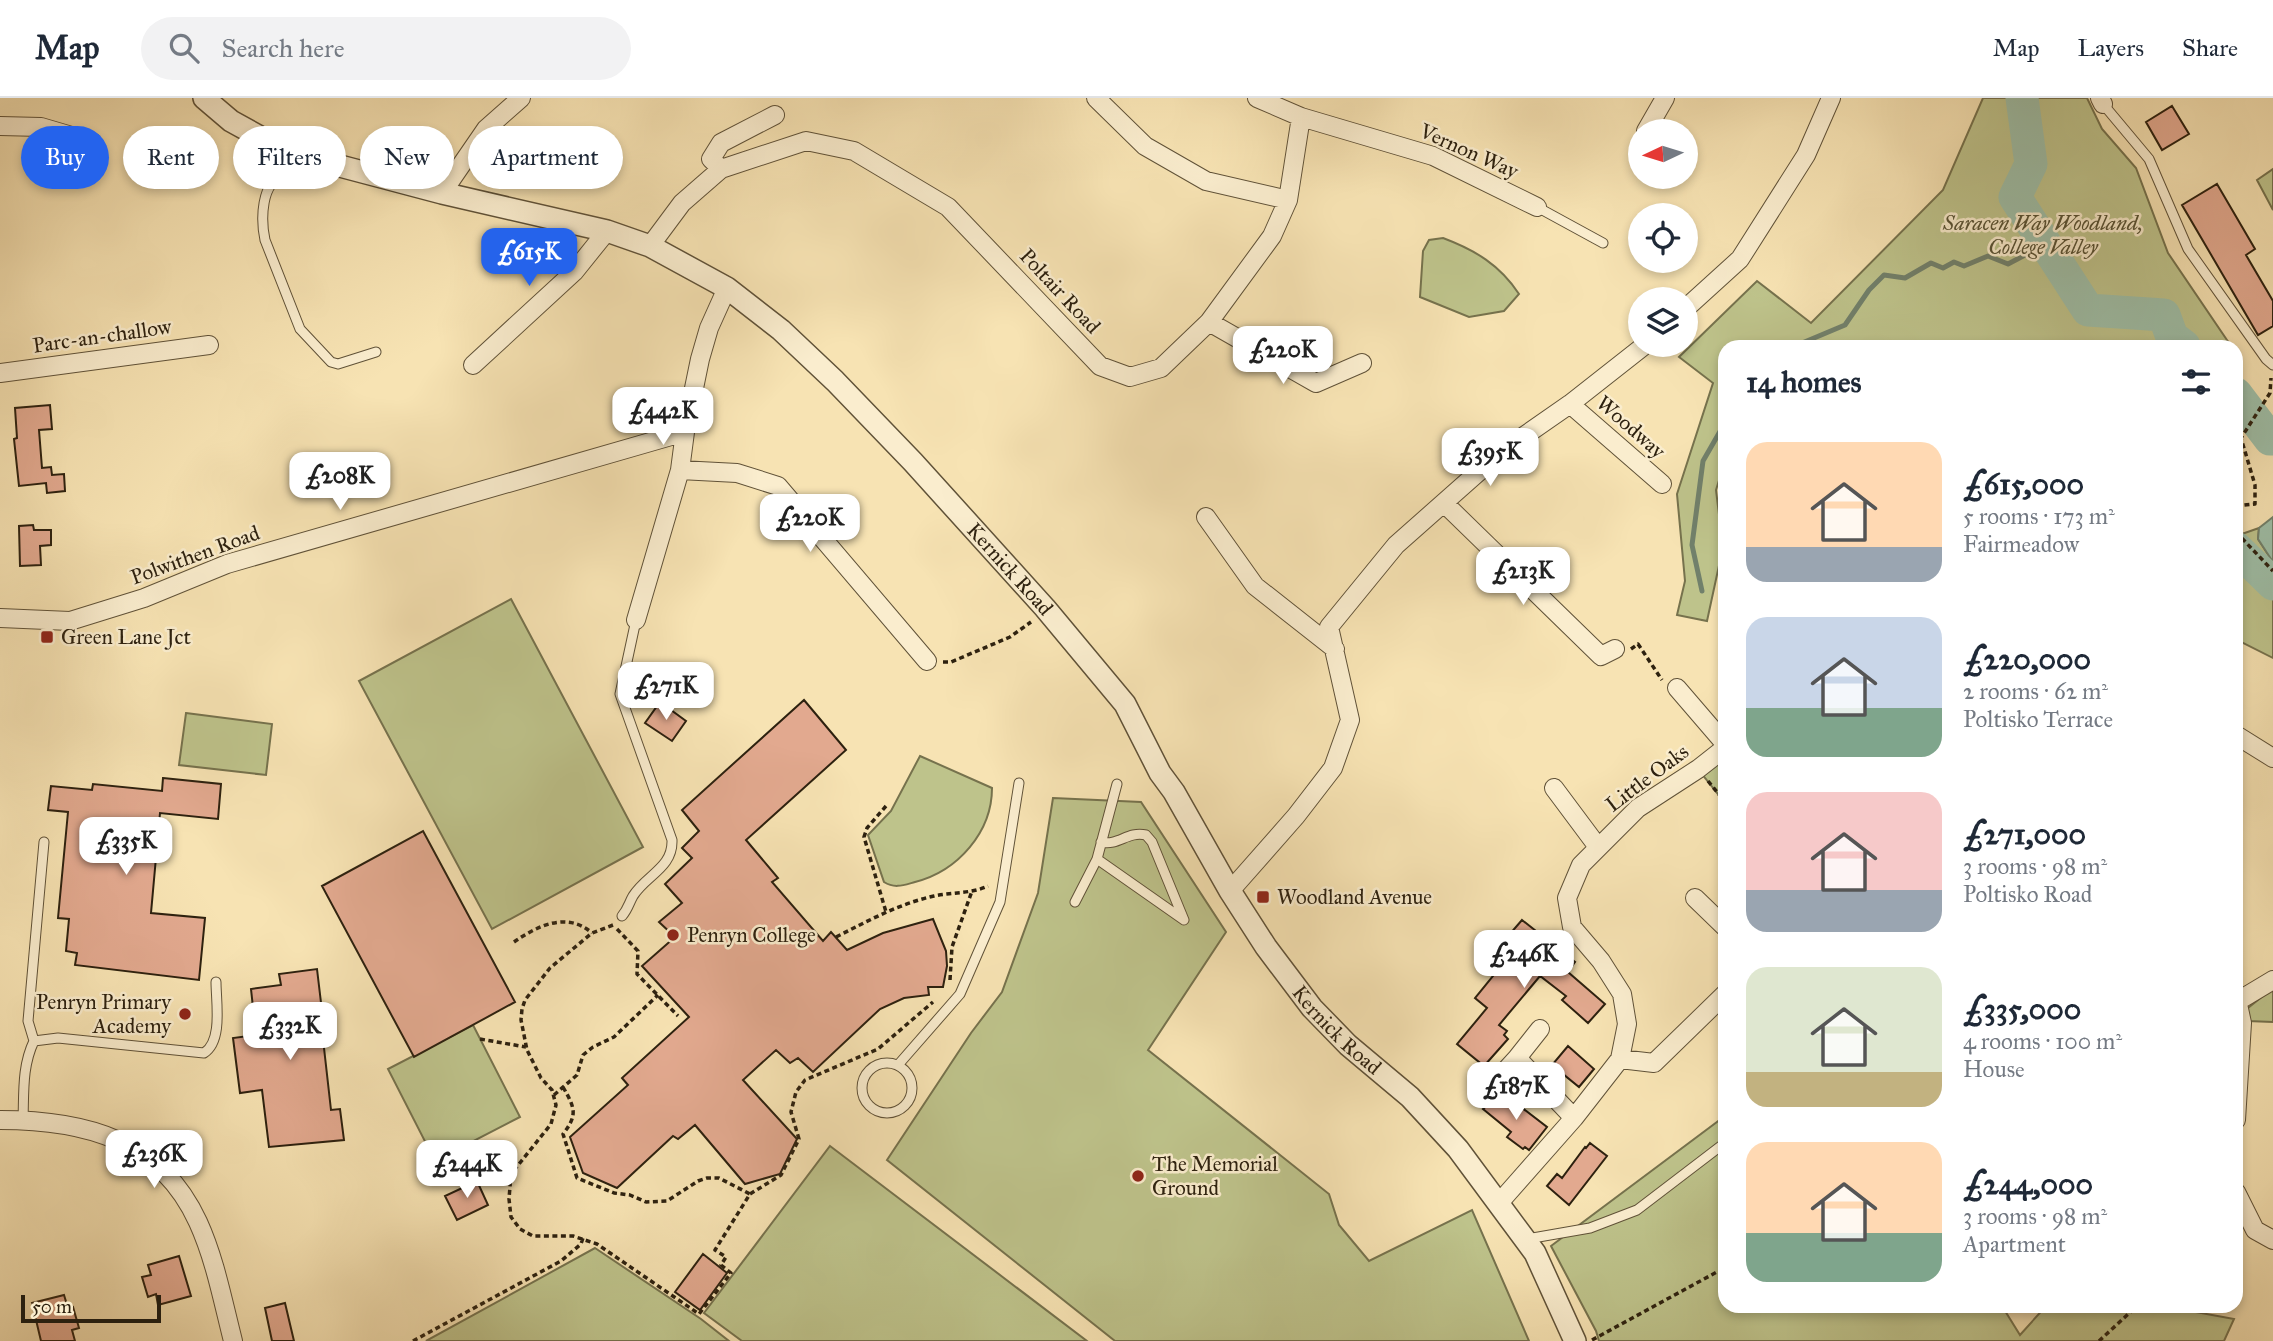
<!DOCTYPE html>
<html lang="en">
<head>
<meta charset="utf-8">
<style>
	body { margin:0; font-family:"IM FELL Great Primer",serif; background:#f2f2f3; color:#1f2937; height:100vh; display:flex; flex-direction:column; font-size:26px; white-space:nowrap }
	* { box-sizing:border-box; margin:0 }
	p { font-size:23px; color:#747a83 }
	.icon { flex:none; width:38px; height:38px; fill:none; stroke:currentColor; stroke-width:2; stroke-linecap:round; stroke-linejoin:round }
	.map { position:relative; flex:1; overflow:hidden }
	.side { position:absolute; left:1718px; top:242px; width:525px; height:973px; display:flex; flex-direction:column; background:#fff; border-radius:21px; box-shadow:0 4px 10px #0003 }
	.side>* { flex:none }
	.top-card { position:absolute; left:21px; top:28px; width:665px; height:63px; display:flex; gap:14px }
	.needle { width:46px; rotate:266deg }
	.tools { position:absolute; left:1628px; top:21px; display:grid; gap:14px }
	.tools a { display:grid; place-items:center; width:70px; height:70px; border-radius:50%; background:#fff; box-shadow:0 4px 10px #0003; font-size:35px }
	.scale { position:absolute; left:21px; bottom:18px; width:140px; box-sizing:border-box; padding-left:7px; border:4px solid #2d210f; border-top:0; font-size:19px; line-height:24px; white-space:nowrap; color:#2d210f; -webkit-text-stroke:5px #faedce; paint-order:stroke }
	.price { position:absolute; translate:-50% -60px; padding:0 16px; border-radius:14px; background:#fff; color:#222; font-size:23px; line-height:46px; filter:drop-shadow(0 2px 4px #0008) }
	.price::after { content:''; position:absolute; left:50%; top:42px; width:21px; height:16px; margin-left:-10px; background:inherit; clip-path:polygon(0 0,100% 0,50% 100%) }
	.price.active { background:#2563eb; color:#fff }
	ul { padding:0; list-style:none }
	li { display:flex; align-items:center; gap:21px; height:175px; padding:0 28px }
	li span { display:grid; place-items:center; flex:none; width:196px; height:140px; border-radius:21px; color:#555 }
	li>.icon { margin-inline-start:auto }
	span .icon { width:84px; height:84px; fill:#fffc; stroke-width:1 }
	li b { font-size:30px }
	h2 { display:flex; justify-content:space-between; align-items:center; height:84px; padding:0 28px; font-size:30px }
	.chip { padding:0 24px; border-radius:32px; background:#fff; box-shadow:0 4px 10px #0003; font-size:24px; line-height:63px }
	.chip.active { background:#2563eb; color:#fff }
	header { display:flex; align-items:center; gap:42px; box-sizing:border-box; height:98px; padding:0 35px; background:#fff; border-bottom:2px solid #e0e1e3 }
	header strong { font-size:33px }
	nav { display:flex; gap:38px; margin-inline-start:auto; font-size:24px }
	.search { width:490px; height:63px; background:#f2f2f3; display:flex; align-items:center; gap:18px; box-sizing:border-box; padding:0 24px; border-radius:38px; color:#747a83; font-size:26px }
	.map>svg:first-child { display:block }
	.green { fill:#bec38b; stroke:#76724d; stroke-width:2 }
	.water { fill:#9ebfa8; stroke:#71806b; stroke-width:2 }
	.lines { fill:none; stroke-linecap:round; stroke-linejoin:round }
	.stream { stroke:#71806b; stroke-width:5 }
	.river { stroke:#9ebfa8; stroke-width:33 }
	.building { fill:#e2a98f; stroke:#2d210f; stroke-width:2 }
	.service-casing { stroke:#605238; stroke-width:11 }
	.minor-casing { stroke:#605238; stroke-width:20 }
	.tertiary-casing { stroke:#605238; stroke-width:24 }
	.path { stroke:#2d210f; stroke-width:3.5; stroke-dasharray:5 3.5; stroke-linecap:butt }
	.service { stroke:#faedce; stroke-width:9 }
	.minor { stroke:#faedce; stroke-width:18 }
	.tertiary { stroke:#faedce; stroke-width:21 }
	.poi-dot { fill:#8f2418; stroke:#faedce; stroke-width:2.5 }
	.labels { text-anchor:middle; stroke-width:5; stroke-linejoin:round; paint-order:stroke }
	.street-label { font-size:21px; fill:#2d210f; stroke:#faedce }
	.park-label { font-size:21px; font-style:italic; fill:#585234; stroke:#faedce }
	.poi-label { font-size:21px; fill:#2d210f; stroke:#faedce; text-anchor:start }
</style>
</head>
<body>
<header>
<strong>Map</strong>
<div class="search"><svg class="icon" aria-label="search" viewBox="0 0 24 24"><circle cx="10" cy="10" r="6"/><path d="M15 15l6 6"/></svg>Search here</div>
<nav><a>Map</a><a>Layers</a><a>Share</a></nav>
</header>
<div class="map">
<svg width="2273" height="1243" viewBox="0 0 2273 1243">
	<rect width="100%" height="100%" fill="#f7e3b3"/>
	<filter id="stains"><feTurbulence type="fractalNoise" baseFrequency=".00286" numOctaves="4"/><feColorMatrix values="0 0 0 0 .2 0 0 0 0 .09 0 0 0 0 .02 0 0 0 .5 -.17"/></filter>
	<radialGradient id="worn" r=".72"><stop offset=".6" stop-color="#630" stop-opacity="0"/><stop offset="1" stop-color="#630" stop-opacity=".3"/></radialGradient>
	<path class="green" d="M1983,0h104l15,31 34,39 32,85 63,93h-505l-1,115 -9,29 7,57 -16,74 -30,-6 8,-34 -8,-87 36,-111 -34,-26 78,-76 54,42 132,-133z
		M2273,71v41l-16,-30z
		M1443,140c32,12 57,27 76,56l-15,17 -35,6 -49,-20 3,-46 6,-11z
		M2259,430l-1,11 15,23v96l-36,-18 -1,-104z
		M511,501l132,248 -151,82 -133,-248z
		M186,615l86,11 -6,51 -87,-10z
		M1725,647v58l-27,-34z
		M920,658l72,32c0,44 -34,83 -77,94 -11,3 -20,7 -31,0l-16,-47 23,-24z
		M1053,700l88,4 85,130 -78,118 181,144 10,31 30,36 103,-51 57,131h-414l-228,-181 84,-127 31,-41 36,-99z
		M2273,890v34l-25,-1v-13z
		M473,927l47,92 -85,44 -47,-92z
		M1725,1018l1,190h276l18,29 26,-29h117l71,13 -10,22h-625l-3,-10 -45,-85z
		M830,1048l257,195h-345l-38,-28z
		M595,1150l106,71 28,22h-303z"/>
	<path class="water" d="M2273,419v45l-15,-23 1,-11z"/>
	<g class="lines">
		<path class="stream" d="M1795,248l50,-21 24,-35 15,-15 21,3 26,-15 12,5 11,-6 10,4 24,-10 20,8 17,-9 13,-22
			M1702,493l-10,-46 11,-84 23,-40"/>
		<path class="river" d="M2022,0l9,66 -16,33 73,113 76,5 8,22 12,9
			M2236,296l34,45h3
			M2236,450l37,36"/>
	</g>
	<path class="building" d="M2172,8l17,28 -27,16 -16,-28z
		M2217,86l38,65 -9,6 27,46v25l-15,9 -76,-130z
		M50,307l2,24 -13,1 3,38 9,-1 1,8 12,-1 1,17 -18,2 -1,-10 -27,3 -5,-47 3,-1 -2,-30z
		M33,427l1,5h17v15l-11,1 1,19 -21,1 -1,-40z
		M804,602l42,50 -100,90 32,38 -6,4 51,59 8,-9 16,18 36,-17 50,-14 13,32 1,15 -4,21h-15l1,8 -25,3 -24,11 -67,63 -15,-14 -8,5 -14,-13 -33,30 54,59 -17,35 -35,10 -50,-59 -17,14 -5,-3 -56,52 -34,-15 -13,-36 58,-52 -6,-7 67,-61 -47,-51 33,-29 -16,-15 23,-19 -17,-19 27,-26 -10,-10 17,-17 -17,-21z
		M660,604l26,19 -14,20 -27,-18z
		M163,680l58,6 -3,35 -58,-6 -9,100 54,5 -6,62 -124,-15 2,-12 -11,-2 3,-32 -11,-1 10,-106 -20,-2 3,-24 41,4 1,-6 69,7z
		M423,733l92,171 -101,55 -92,-171z
		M1522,822l53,42 -7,10 37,32 -17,19 -26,-23 4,-4 -26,-20 -41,49 8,6 -3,4 4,4 -24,27 -27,-22 30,-36 -12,-10 40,-49 -8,-6 5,-6 -3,-2z
		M317,871l5,42 5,-1 4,28 -8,1 8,71 9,-1 4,31 -75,7 -7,-57 -22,3 -7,-55 23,-3 -5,-46 30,-4 -2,-11z
		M1568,948l26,23 -15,18 -27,-22z
		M1504,996l43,33 -18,23 -4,-3 -2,2 -16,-12 4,-5 -28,-23 13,-11 3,3z
		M1590,1045l17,13 -38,49 -22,-19 10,-12 5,4 23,-31 1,1z
		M477,1083l11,24 -31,15 -12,-24z
		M703,1156l24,19 -27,37 -25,-18z
		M179,1158l12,40 -33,9 -2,-11 -8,3 -6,-20 9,-2 -3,-10z
		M64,1197l4,13 5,-1 6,21 -7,2 3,11h-34l-9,-38z
		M285,1205l9,38h-22l-7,-33z"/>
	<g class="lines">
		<defs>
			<path id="service" d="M2103,6l46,55 39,90 78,110 7,6
				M329,68c-15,8 -29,6 -44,9 -25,6 -24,46 -20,65l35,89 31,33 7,2 38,-12
				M1537,109l66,36
				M1101,744c18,4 26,-11 45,-7l6,7 32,78 -87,-61 20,-75
				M1075,804l22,-43
				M622,818c6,-7 7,-13 11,-20 13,-21 40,-28 39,-56l-52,-146 16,-74
				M34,943l-6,-20 16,-179
				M862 990a25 25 0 1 1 50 0a25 25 0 1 1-50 0Z
				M898,967l62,-71 40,-92 19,-119
				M23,1022c1,-28 -1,-54 11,-79l24,-3 146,15c19,-12 12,-51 12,-71
				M1527,1141l63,-11 47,-18 89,-68"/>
			<path id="minor" d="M1096,0l49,48 61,35 82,19
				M1257,0l44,19 132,39 104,51
				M2100,0l3,6
				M0,28l41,1 51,15
				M1646,33l19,-33
				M721,71l-10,-10 10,-16 54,-28
				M442,95l44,-64 35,-31
				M650,148l32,-43 39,-34 85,-28 48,10 94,56 152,159 30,11 31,-9 48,-46 63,-86 16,-36 13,-83
				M1685,211l55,-50 66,-104 25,-57
				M1209,224l107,61 46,-20
				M473,267l101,-93 33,-41
				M0,275l209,-28
				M1570,306l92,80
				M680,372l57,3 41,13 149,175
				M1444,405l157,153 14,-7
				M1206,419l49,69 80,63
				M0,520l70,3 74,-23 83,-34 458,-132
				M636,522l44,-150 5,-38 15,-73 9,-31 18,-40
				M1677,590l49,57
				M2236,637l37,23
				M1554,690l44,59
				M1230,793l66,-75 37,-48 17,-48 -21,-93 67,-82 105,-93 69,-48 75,-59
				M1695,800l31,30
				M2236,897l6,28 -6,97
				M2238,903l35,-21
				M1540,931l-23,29 57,60
				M1620,961l34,4 72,-70
				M1484,996l33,-36
				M0,1022c84,0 160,19 198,102 17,37 25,80 35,119
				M2236,1094l19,38 18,10
				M1499,1105l75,-85 46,-59 7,-35 -5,-30 -21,-33 -29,-34 -5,-29 14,-33 57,-57 60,-39 28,-22"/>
			<g id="tertiary">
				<path id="s1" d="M204,0l27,23 56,31 155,41 165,38 43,15 77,42 54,42 54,51 78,81 132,146 80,96 35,69 14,19 56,99 36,56 46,61 36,37 62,52 48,52 77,104 40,88"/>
			</g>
		</defs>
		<use href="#service" class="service-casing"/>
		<use href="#minor" class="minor-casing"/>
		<use href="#tertiary" class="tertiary-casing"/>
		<path class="path" d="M2236,408l19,-2v-19l-14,-47 29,-45 1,-15
			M2236,434l37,39
			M1631,551l7,-5 24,36
			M943,564h8l59,-25 21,-15
			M1708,683l18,22
			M886,708l-19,22 -3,9 22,75
			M613,827l-21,8 -42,35 -25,32 -3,9 -1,11 6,30 14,28 11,12 4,15 -5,19 -40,50 -2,25 2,18 9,12 13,7h40l24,8 102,70 32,-41 -10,-8 5,-8 -11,-7 35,-56 31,-19 18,-36 -8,-27 5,-20 9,-12 73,-31 55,-47
			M617,831l21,22 -1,23 41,42
			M836,839c32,-16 62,-33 98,-41 18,-4 37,-2 54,-10
			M514,844c23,-16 53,-31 78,-9
			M950,882l2,-33 20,-56
			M480,941l46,8
			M563,989c12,21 15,28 0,47l14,44 37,15 16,2 16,7 21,-1 31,-20 9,-3h12l31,16
			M554,997l23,-20 6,-20 10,-8 21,-10 44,-42
			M1592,1242l134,-73
			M413,1243l148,-80 20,-17 2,-6
			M2099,1243l38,-35"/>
		<use href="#service" class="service"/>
		<use href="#minor" class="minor"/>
		<use href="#tertiary" class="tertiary"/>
	</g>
	<g class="poi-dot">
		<rect x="40" y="532" width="14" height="14" rx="3.5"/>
		<rect x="1256" y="792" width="14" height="14" rx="3.5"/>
		<circle cx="673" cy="837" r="7"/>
		<circle cx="185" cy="916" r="7"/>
		<circle cx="1138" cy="1078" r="7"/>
	</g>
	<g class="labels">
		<g class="street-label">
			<text transform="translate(1469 53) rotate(24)" y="7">Vernon Way</text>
			<text transform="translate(1060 193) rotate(47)" y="7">Poltair Road</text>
			<text transform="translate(102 238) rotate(-8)" y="7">Parc-an-challow</text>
			<text transform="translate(1631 329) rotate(41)" y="7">Woodway</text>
			<text transform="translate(195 457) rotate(-20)" y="7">Polwithen Road</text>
			<text dy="7" stroke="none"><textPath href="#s1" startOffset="962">Kernick Road</textPath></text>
			<text transform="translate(1647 680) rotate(-37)" y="7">Little Oaks</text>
			<text dy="7" stroke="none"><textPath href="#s1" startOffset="1530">Kernick Road</textPath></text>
		</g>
		<g class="park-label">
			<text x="2043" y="132">Saracen Way Woodland,<tspan x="2043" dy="24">College Valley</tspan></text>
		</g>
		<g class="poi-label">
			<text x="61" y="546">Green Lane Jct</text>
			<text x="1277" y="806">Woodland Avenue</text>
			<text x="687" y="844">Penryn College</text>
			<text x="171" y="911" text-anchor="end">Penryn Primary<tspan x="171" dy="24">Academy</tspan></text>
			<text x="1152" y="1073">The Memorial<tspan x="1152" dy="24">Ground</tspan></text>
		</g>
	</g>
	<rect width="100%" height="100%" filter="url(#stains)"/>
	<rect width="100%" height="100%" fill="url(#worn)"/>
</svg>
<div class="tools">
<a><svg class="needle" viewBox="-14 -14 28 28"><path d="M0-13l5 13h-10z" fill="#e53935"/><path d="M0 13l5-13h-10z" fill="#747a83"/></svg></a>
<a><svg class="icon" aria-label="locate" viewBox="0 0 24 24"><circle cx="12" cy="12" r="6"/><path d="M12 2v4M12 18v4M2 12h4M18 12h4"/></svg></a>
<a><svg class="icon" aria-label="layers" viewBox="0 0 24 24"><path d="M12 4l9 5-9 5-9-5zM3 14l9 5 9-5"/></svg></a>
</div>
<div class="scale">50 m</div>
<b class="price active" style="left:529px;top:190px">£615K</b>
<b class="price" style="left:1283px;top:288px">£220K</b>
<b class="price" style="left:663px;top:349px">£442K</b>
<b class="price" style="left:1490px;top:390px">£395K</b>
<b class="price" style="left:340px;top:414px">£208K</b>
<b class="price" style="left:810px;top:456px">£220K</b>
<b class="price" style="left:1523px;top:509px">£213K</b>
<b class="price" style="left:666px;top:624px">£271K</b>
<b class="price" style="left:126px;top:779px">£335K</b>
<b class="price" style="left:1524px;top:892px">£246K</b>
<b class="price" style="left:290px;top:964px">£332K</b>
<b class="price" style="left:1516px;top:1024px">£187K</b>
<b class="price" style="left:154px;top:1092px">£236K</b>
<b class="price" style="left:467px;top:1102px">£244K</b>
<div class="top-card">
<a class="chip active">Buy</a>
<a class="chip">Rent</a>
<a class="chip">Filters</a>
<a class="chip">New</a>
<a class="chip">Apartment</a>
</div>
<section class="side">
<h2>14 homes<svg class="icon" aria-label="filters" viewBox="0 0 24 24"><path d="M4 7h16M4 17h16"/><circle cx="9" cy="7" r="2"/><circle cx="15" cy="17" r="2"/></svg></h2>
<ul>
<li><span style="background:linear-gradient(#ffd9b3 75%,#9aa5b1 0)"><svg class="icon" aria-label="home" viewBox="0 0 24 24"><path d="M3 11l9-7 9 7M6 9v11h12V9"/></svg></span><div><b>£615,000</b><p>5 rooms · 173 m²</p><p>Fairmeadow</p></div></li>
<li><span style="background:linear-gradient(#c9d6e8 65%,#7fa58c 0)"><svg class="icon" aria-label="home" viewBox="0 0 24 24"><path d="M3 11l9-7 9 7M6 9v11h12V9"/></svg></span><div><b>£220,000</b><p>2 rooms · 62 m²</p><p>Poltisko Terrace</p></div></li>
<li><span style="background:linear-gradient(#f6c9c9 70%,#9aa5b1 0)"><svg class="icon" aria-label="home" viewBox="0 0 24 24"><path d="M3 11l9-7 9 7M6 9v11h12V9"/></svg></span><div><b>£271,000</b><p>3 rooms · 98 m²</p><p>Poltisko Road</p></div></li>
<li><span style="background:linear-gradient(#dfe7d0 75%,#c2b280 0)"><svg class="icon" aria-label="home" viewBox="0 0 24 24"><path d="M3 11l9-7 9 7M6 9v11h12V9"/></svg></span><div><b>£335,000</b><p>4 rooms · 100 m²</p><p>House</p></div></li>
<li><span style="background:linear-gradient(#ffd9b3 65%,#7fa58c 0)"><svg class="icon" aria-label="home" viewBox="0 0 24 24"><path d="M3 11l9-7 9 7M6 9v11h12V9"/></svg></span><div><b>£244,000</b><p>3 rooms · 98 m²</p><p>Apartment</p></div></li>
</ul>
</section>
</div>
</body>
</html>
